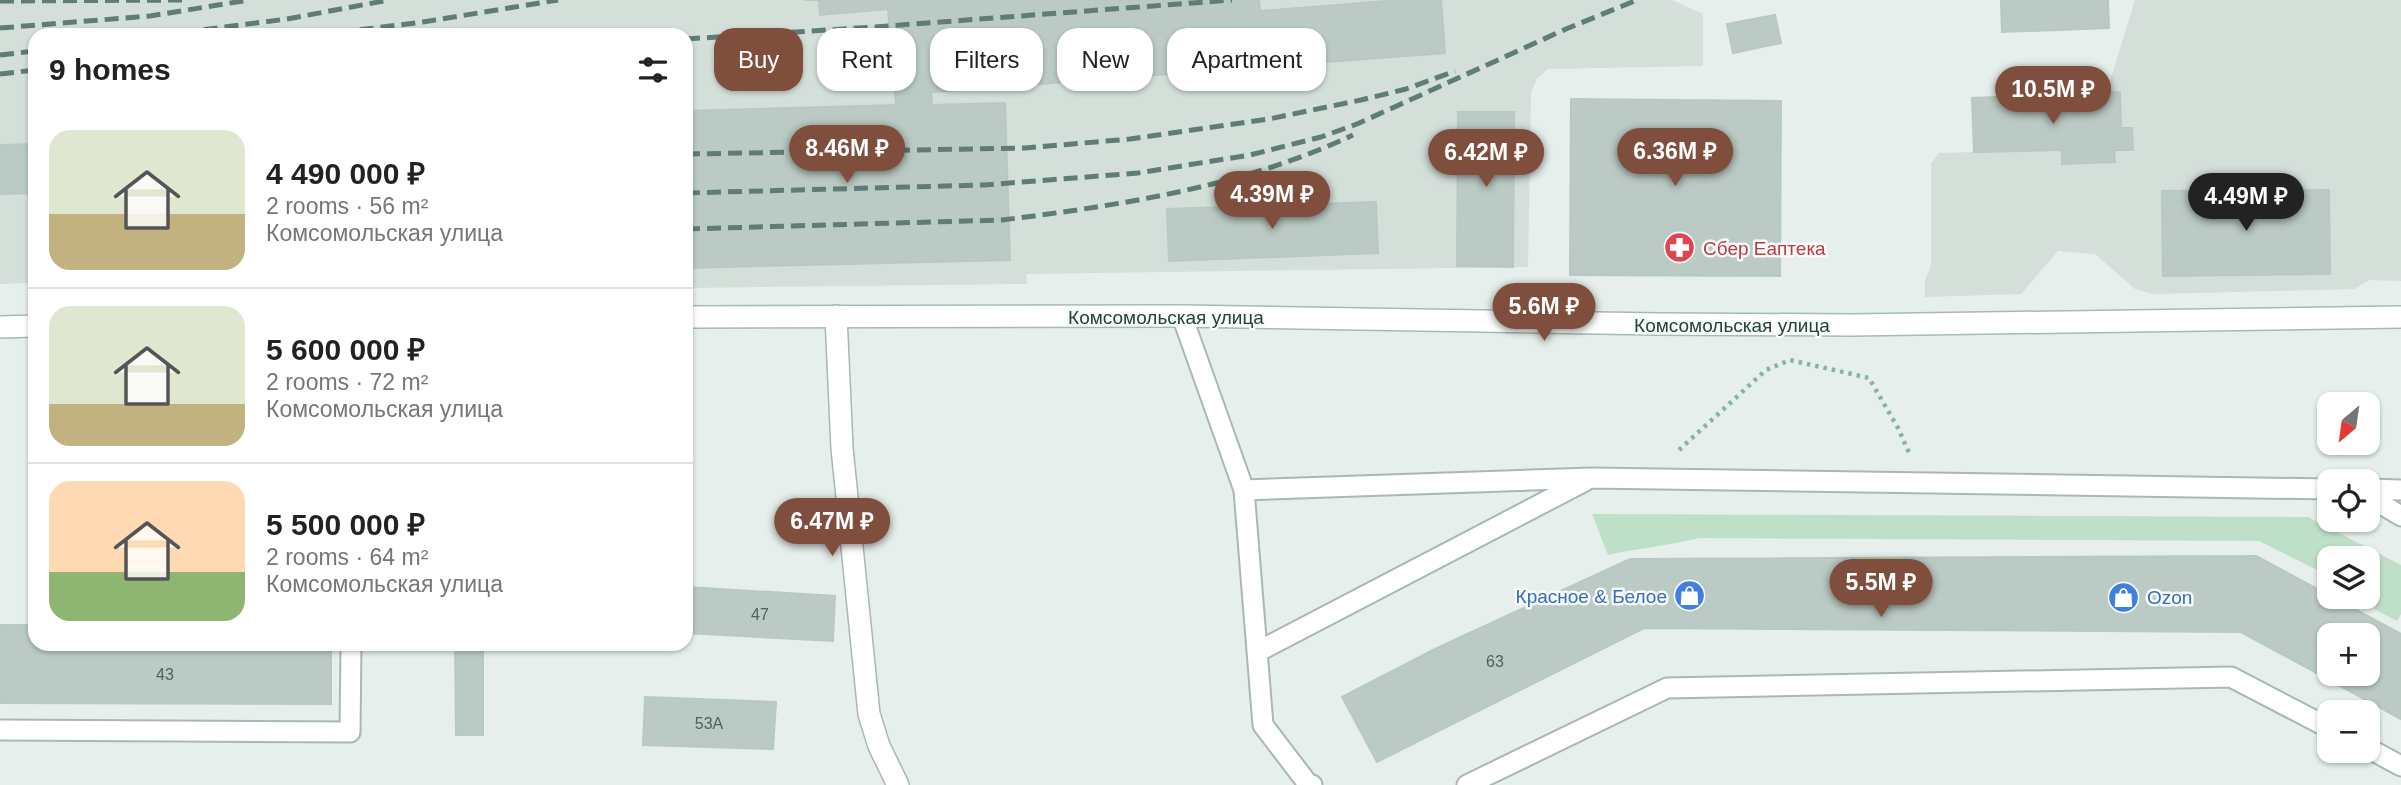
<!DOCTYPE html>
<html lang="en">
<head>
<meta charset="utf-8">
<style>
	body { margin:0; font-family:Helvetica,sans-serif; background:#f2f2f2; color:#222; height:100vh; display:flex; flex-direction:column; font-size:26px; white-space:nowrap }
	* { box-sizing:border-box; margin:0 }
	p { font-size:23px; color:#767676 }
	.icon { flex:none; width:38px; height:38px; fill:none; stroke:currentColor; stroke-width:2; stroke-linecap:round; stroke-linejoin:round }
	.map { position:relative; flex:1; overflow:hidden }
	.side { position:absolute; left:28px; top:28px; width:665px; height:623px; display:flex; flex-direction:column; background:#fff; border-radius:21px; box-shadow:0 2px 5px #0004 }
	.side>* { flex:none }
	.top-card { position:absolute; left:714px; top:28px; width:665px; height:63px; display:flex; gap:14px }
	.needle { width:46px; rotate:209deg }
	.tools { position:absolute; left:2317px; top:392px; display:grid; gap:14px }
	.tools a { display:grid; place-items:center; width:63px; height:63px; border-radius:14px; background:#fff; box-shadow:0 2px 5px #0004; font-size:35px }
	.price { position:absolute; translate:-50% -60px; padding:0 16px; border-radius:24px; background:#804e3d; color:#fff; font-size:23px; line-height:46px; filter:drop-shadow(0 2px 4px #0008) }
	.price::after { content:''; position:absolute; left:50%; top:42px; width:21px; height:16px; margin-left:-10px; background:inherit; clip-path:polygon(0 0,100% 0,50% 100%) }
	.price.selected { background:#222; color:#fff }
	ul { padding:0; list-style:none }
	li { display:flex; align-items:center; gap:21px; height:175px; padding:0 21px }
	li+li { border-top:2px solid #e0e0e0 }
	li span { display:grid; place-items:center; flex:none; width:196px; height:140px; border-radius:21px; color:#555 }
	li>.icon { margin-inline-start:auto }
	span .icon { width:84px; height:84px; fill:#fffc; stroke-width:1 }
	li b { font-size:30px }
	h2 { display:flex; justify-content:space-between; align-items:center; height:84px; padding:0 21px; font-size:30px }
	.chip { padding:0 24px; border-radius:21px; background:#fff; box-shadow:0 2px 5px #0004; font-size:24px; line-height:63px }
	.chip.selected { background:#804e3d; color:#fff }
	.map>svg:first-child { display:block }
	.built { fill:#d4dfda }
	.green { fill:#bfe0c8 }
	.building { fill:#bbcac4; stroke:#b8c9c2; stroke-width:2; fill-rule:evenodd }
	.lines { fill:none; stroke-linecap:round; stroke-linejoin:round }
	.service-casing { stroke:#a8b8b2; stroke-width:23 }
	.minor-casing { stroke:#a8b8b2; stroke-width:24 }
	.secondary-casing { stroke:#a4bbb3; stroke-width:24 }
	.path { stroke:#86b3a5; stroke-width:4.5; stroke-dasharray:3.5 5; stroke-linecap:butt }
	.service { stroke:#fff; stroke-width:19 }
	.minor { stroke:#fff; stroke-width:21 }
	.secondary { stroke:#fff; stroke-width:21 }
	.rail { stroke:#5f7d75; stroke-width:5; stroke-dasharray:14 7; stroke-linecap:butt }
	.labels { text-anchor:middle; stroke-width:5; stroke-linejoin:round; paint-order:stroke }
	.number-label { font-size:16px; fill:#4a645c }
	.health-label { font-size:19px; fill:#be3a42; stroke:#f7fbf9; text-anchor:start }
	.street-label { font-size:19px; fill:#24423a; stroke:#f7fbf9 }
	.shop-label { font-size:19px; fill:#366cbe; stroke:#f7fbf9; text-anchor:end }
</style>
</head>
<body>
<div class="map">
<svg width="2401" height="785" viewBox="0 0 2401 785">
	<rect width="100%" height="100%" fill="#e6efeb"/>
	<path class="built" d="M0,0h1672l31,14v52l-155,3 -11,9 -6,14 -3,175 -502,7 1,10 -341,4v-253h-651v248l-35,1z
		M2135,0h266v281l-31,-1 -16,9 -202,5 -17,-5 -40,-35 -37,-3 -37,43 -96,3v-16l6,-16v-101l8,-11 35,-1 -2,-54 138,-5v-12z"/>
	<path class="green" d="M1592,514l716,3 93,48v49l-4,7 -23,-12 5,-8 -11,-6v-37h-39v18l-70,-35 -560,-3c-31,8 -61,10 -91,17z"/>
	<path class="building" d="M805,0h454l1,11 139,-11h42l4,53 -550,42 -7,-86 -68,6 -1,-15z
		M2001,0h107l1,28 -107,4z
		M1775,15l6,28 -48,10 -6,-29z
		M931,92l1,13 73,-2 5,157 -324,8v-157l210,-6 -1,-10z
		M2120,92l1,36h11l1,22h-19l1,12 -53,2v-14l-88,2 -2,-54z
		M1571,99l210,2 -1,175 -210,-1z
		M1458,112h56l-1,155 -56,-1z
		M35,144v49l-35,1v-49z
		M2329,190l1,84 -167,2 -1,-85z
		M1376,202l2,51 -209,8 -2,-52z
		M2256,556l145,78v85l-160,-87 -597,-4 -267,134 -35,-65 95,-49 193,-89zM2329,635h39v39h-39z
		M686,587l149,9 -2,45 -147,-8z
		M0,625h35v19h296v60l-331,-1z
		M455,644h28v91h-27z
		M645,697l131,5 -3,47 -130,-4z"/>
	<g class="lines">
		<defs>
			<path id="service" d="M1182,316l62,174 19,235 45,59 4,1
				M2368,489l33,1
				M1244,490l347,-12 738,11
				M2368,496l33,20
				M1257,652l328,-171
				M0,730l350,2 1,-88
				M2368,748l33,18
				M1467,785l200,-97 564,-11 98,51"/>
			<path id="minor" d="M836,316l6,132 27,266 10,32 19,39"/>
			<path id="secondary" d="M686,317l496,-1 475,8 195,1 549,-8
				M0,327l35,-1"/>
		</defs>
		<use href="#service" class="service-casing"/>
		<use href="#minor" class="minor-casing"/>
		<use href="#secondary" class="secondary-casing"/>
		<path class="path" d="M1679,450l87,-80 24,-10 79,18 29,50 12,27"/>
		<use href="#service" class="service"/>
		<use href="#minor" class="minor"/>
		<use href="#secondary" class="secondary"/>
		<path class="rail" d="M0,1l187,-1
			M0,28l150,-12 99,-16
			M162,35l125,-16 102,-19
			M318,35l105,-13 135,-22
			M686,39l188,-12 358,-27
			M0,55l35,-4
			M0,74l35,-4
			M686,154l339,-6 105,-9 139,-20 92,-19 45,-11 49,-18
			M686,193l298,-8 154,-12 112,-18 71,-18 36,-13 209,-95 71,-29
			M686,229l316,-9c120,-15 240,-33 351,-85"/>
	</g>
	<defs>
		<symbol id="pharmacy-disc" viewBox="-11 -11 22 22"><circle r="9.5" fill="#e0444e" stroke="#f7fbf9"/><path d="M-2-6h4v4h4v4h-4v4h-4v-4h-4v-4h4Z" fill="#fff"/></symbol>
		<symbol id="shop-disc" viewBox="-11 -11 22 22"><circle r="9.5" fill="#3f7fe0" stroke="#f7fbf9"/><path d="M-5-2.5h2.3a2.7 3.5 0 0 1 5.4 0H5L5.5 6h-11ZM-1.5-2.5h3a1.5 2.3 0 0 0-3 0Z" fill="#fff"/></symbol>
	</defs>
	<g fill-rule="evenodd">
		<use href="#pharmacy-disc" x="1662" y="230" width="35" height="35"/>
		<use href="#shop-disc" x="1672" y="578" width="35" height="35"/>
		<use href="#shop-disc" x="2106" y="580" width="35" height="35"/>
	</g>
	<g class="labels">
		<g class="number-label">
			<text x="760" y="620">47</text>
			<text x="1495" y="667">63</text>
			<text x="165" y="680">43</text>
			<text x="709" y="729">53А</text>
		</g>
		<g class="health-label">
			<text x="1703" y="255">Сбер Еаптека</text>
		</g>
		<g class="street-label">
			<text x="1166" y="324">Комсомольская улица</text>
			<text x="1732" y="332">Комсомольская улица</text>
		</g>
		<g class="shop-label">
			<text x="1667" y="603">Красное &amp; Белое</text>
			<text x="2147" y="604" text-anchor="start">Ozon</text>
		</g>
	</g>
</svg>
<div class="tools">
<a><svg class="needle" viewBox="-14 -14 28 28"><path d="M0-13l5 13h-10z" fill="#e53935"/><path d="M0 13l5-13h-10z" fill="#767676"/></svg></a>
<a><svg class="icon" aria-label="locate" viewBox="0 0 24 24"><circle cx="12" cy="12" r="6"/><path d="M12 2v4M12 18v4M2 12h4M18 12h4"/></svg></a>
<a><svg class="icon" aria-label="layers" viewBox="0 0 24 24"><path d="M12 4l9 5-9 5-9-5zM3 14l9 5 9-5"/></svg></a>
<a>+</a>
<a>−</a>
</div>
<b class="price" style="left:2053px;top:126px">10.5M ₽</b>
<b class="price" style="left:847px;top:185px">8.46M ₽</b>
<b class="price" style="left:1675px;top:188px">6.36M ₽</b>
<b class="price" style="left:1486px;top:189px">6.42M ₽</b>
<b class="price" style="left:1272px;top:231px">4.39M ₽</b>
<b class="price selected" style="left:2246px;top:233px">4.49M ₽</b>
<b class="price" style="left:1544px;top:343px">5.6M ₽</b>
<b class="price" style="left:832px;top:558px">6.47M ₽</b>
<b class="price" style="left:1881px;top:619px">5.5M ₽</b>
<div class="top-card">
<a class="chip selected">Buy</a>
<a class="chip">Rent</a>
<a class="chip">Filters</a>
<a class="chip">New</a>
<a class="chip">Apartment</a>
</div>
<section class="side">
<h2>9 homes<svg class="icon" aria-label="filters" viewBox="0 0 24 24"><path d="M4 7h16M4 17h16"/><circle cx="9" cy="7" r="2"/><circle cx="15" cy="17" r="2"/></svg></h2>
<ul>
<li><span style="background:linear-gradient(#dfe7d0 60%,#c2b280 0)"><svg class="icon" aria-label="home" viewBox="0 0 24 24"><path d="M3 11l9-7 9 7M6 9v11h12V9"/></svg></span><div><b>4 490 000 ₽</b><p>2 rooms · 56 m²</p><p>Комсомольская улица</p></div></li>
<li><span style="background:linear-gradient(#dfe7d0 70%,#c2b280 0)"><svg class="icon" aria-label="home" viewBox="0 0 24 24"><path d="M3 11l9-7 9 7M6 9v11h12V9"/></svg></span><div><b>5 600 000 ₽</b><p>2 rooms · 72 m²</p><p>Комсомольская улица</p></div></li>
<li><span style="background:linear-gradient(#ffd9b3 65%,#8fb573 0)"><svg class="icon" aria-label="home" viewBox="0 0 24 24"><path d="M3 11l9-7 9 7M6 9v11h12V9"/></svg></span><div><b>5 500 000 ₽</b><p>2 rooms · 64 m²</p><p>Комсомольская улица</p></div></li>
</ul>
</section>
</div>
</body>
</html>
